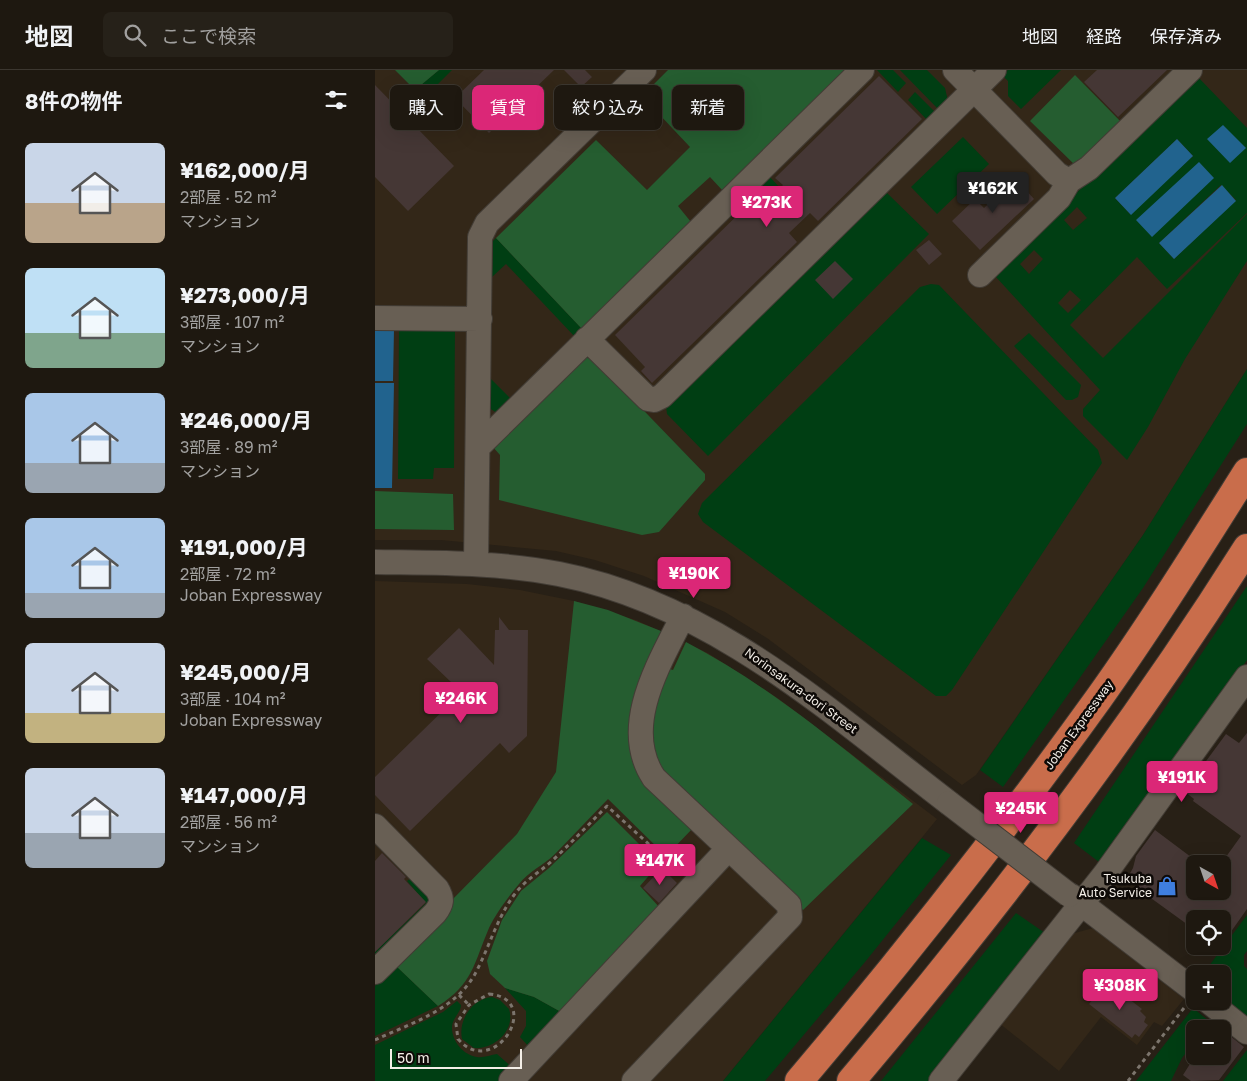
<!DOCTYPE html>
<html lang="ja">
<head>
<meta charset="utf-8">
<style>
	body { margin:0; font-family:"Golos Text","Noto Sans JP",sans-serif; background:#262119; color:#f1f3f6; height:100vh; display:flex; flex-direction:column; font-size:19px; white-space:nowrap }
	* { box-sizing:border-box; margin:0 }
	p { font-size:16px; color:#a1a09f }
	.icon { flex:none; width:28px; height:28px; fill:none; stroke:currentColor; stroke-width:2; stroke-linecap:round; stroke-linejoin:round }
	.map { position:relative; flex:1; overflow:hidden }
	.details { display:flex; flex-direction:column; background:#1e1810; width:375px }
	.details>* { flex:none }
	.top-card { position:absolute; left:15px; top:15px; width:475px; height:45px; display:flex; gap:10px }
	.needle { width:32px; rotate:140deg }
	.controls { position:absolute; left:811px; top:785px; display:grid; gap:10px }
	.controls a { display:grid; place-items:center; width:45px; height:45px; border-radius:8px; background:#1e1810; box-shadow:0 5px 20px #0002,0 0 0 1px #3c3730; font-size:25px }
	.scale { position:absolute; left:15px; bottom:12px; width:132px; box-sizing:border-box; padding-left:5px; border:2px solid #f4efe8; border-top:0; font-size:14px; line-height:18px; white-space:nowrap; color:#f4efe8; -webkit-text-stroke:4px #0e0a07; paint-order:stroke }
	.price { position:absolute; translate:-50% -42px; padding:0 11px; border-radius:5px; background:#db2777; color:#fff; font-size:16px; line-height:32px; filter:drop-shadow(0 1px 2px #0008) }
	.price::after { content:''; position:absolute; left:50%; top:30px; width:15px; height:11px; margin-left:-8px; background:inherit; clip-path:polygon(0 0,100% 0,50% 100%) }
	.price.active { background:#222; color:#fff }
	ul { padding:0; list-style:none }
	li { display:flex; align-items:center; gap:15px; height:125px; padding:0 25px }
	li span { display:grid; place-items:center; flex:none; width:140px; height:100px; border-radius:8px; color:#555 }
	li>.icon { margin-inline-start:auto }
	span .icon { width:60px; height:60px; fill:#fffc; stroke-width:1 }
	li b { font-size:21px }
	h2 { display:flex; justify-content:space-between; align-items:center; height:60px; padding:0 25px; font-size:21px }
	.tag { padding:0 18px; border-radius:8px; background:#1e1810; box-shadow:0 5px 20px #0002,0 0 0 1px #3c3730; font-size:18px; line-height:45px }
	.tag.active { background:#db2777; color:#fff }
	header { display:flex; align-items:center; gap:30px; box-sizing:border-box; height:70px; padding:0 25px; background:#1e1810; border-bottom:1px solid #3c3730 }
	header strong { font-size:24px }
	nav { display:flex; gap:28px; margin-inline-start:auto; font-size:18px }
	.search { width:350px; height:45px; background:#262119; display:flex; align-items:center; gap:12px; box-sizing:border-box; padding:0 18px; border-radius:8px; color:#a1a09f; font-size:19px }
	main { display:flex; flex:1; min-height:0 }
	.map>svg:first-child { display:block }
	.built { fill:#332718 }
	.green { fill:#003e13; fill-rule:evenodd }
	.forest { fill:#255d30 }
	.water { fill:#21638e }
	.building { fill:#453735 }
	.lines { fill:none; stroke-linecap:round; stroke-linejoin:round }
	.minor-casing { stroke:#423c35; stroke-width:26 }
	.highway-casing { stroke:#423c35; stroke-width:30 }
	.path { stroke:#7c756d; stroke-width:3; stroke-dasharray:4 4; stroke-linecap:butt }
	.minor { stroke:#685f54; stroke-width:24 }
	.highway { stroke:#c96d4b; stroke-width:28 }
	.minor-bridge-casing { stroke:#423c35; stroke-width:26; stroke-linecap:butt }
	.minor-bridge { stroke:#685f54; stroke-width:24 }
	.labels { text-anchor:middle; stroke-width:5; stroke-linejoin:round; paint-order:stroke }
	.street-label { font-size:12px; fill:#f4efe8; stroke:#0e0a07 }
	.poi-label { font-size:12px; fill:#f4efe8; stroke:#0e0a07; text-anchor:end }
</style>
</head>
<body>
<header>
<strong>地図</strong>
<div class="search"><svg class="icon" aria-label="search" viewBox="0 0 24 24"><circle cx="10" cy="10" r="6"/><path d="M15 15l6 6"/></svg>ここで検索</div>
<nav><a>地図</a><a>経路</a><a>保存済み</a></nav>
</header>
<main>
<section class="details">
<h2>8件の物件<svg class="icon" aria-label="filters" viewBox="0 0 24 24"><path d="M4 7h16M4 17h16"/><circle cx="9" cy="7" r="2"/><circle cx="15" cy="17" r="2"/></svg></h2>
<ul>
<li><span style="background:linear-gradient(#c9d6e8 60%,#b9a48a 0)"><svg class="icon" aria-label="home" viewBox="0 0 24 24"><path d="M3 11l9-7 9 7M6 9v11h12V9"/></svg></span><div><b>¥162,000/月</b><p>2部屋 · 52 m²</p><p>マンション</p></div></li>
<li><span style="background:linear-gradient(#bfe0f5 65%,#7fa58c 0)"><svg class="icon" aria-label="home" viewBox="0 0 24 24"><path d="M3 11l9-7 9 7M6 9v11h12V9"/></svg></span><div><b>¥273,000/月</b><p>3部屋 · 107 m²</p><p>マンション</p></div></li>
<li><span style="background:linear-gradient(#a9c7e8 70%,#9aa5b1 0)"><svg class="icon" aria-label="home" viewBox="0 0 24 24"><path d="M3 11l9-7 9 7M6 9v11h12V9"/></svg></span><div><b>¥246,000/月</b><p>3部屋 · 89 m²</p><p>マンション</p></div></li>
<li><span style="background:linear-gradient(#a9c7e8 75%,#9aa5b1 0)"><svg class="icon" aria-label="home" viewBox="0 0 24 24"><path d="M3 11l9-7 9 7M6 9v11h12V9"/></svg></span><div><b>¥191,000/月</b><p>2部屋 · 72 m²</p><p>Joban Expressway</p></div></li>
<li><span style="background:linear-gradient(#c9d6e8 70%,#c2b280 0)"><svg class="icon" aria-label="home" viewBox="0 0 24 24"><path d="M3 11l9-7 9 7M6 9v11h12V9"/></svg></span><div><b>¥245,000/月</b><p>3部屋 · 104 m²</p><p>Joban Expressway</p></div></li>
<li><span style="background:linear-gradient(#c9d6e8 65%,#9aa5b1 0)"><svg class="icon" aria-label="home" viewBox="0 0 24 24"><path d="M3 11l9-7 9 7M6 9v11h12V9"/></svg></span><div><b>¥147,000/月</b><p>2部屋 · 56 m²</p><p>マンション</p></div></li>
</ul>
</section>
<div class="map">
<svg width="872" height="1011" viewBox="0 0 872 1011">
	<rect width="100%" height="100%" fill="#282016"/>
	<path class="built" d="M0,0h872v299l-104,166 -167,240 -14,10 -195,-147 -42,-26 -81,-36 -49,-16 -39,-9 -115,-11h-66z
		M0,511l92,3 53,6 54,11 62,19 72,33 71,46 158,120 -214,262h-348z
		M718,858l91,71 -22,27 -8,-4 -17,23 -36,-28 -42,54 -60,-48 69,-88z"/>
	<path class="green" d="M64,0h13l-28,28 -9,-8z
		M502,0h16l13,13 -8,9z
		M525,0h27l18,18 3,13 -9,9z
		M633,0h53l-40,39 -13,-13v-15l-6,-6z
		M822,6l50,52v85l-80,76 -30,-32 -67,68 33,33 144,-144v47l-62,98 -37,68 -21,33 -44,-44v-7l17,-19 -104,-113 1,-7zM802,69l16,17 -63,58 -15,-16zM846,115l15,15 -62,59 -15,-16zM702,137l10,11 -14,12 -9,-10zM659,180l9,9 -14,15 -9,-10zM695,220l11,10 -13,13 -10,-10z
		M540,22l21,21 -8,8 -20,-21z
		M588,67l26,27 -52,50 -26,-27z
		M394,106l11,12 -16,14 -10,-11z
		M512,123l42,41 -221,222 -41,-42 -1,-8 217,-212z
		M121,168l86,91 -7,8 -69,-73 -14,13 1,-36z
		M556,214l8,1 159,165 4,13 -150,227 -6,6h-10l-233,-174 -5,-8 4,-11 218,-216z
		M24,257h56l-1,141h-20l-1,11h-35z
		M654,263l52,52 -3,12 -6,3h-6l-52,-54z
		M872,299v55l-104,164 -140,199 -23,-17 163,-235z
		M115,308l21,21 -14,14 -8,-5z
		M872,516v74l-56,82 -92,120 -25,-19z
		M547,768l29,17 -86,107 -100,119h-42z
		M38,807l20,21 -58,63v-9l51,-49 -19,-22z
		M641,843l29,20 -116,148h-48z
		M872,845v36l-3,4v11l3,3v47l-24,-19v-23h-20z
		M20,895l43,41 -63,30v-50z
		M130,918l29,9 27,15 -31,36 -10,-11 6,-11v-15z
		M117,927l8,3 9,9c7,21 -15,41 -35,39l-12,-9c-4,-19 10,-40 30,-42z
		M82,931l4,4c0,7 -8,13 -9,21 -1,14 11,29 25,31 6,1 14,-2 20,-3l17,15 -12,12h-127v-36l68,-33z
		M818,938l16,13 -5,8h-9v12l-13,17 -11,23h-35z
		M872,980v31h-24z"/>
	<path class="forest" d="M20,0h44l-24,20z
		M293,0h180l-125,121 -13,-14 -32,29 13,16 -109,107 -86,-91 100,-98 51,50 43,-43 -48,-51z
		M700,5l47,48 -45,44 -47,-46z
		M209,287l11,3 110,114v6l-46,52 -17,3 -143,-35 1,-45 -8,-9z
		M0,421l78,3 1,36 -79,-1z
		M199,531l34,9 53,21 -13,27 5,3 -20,54 60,113 -24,25h-6l-55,-54c-18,18 -35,37 -53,55 -11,11 -26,17 -36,30 -10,12 -23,29 -30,44 -15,35 -16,56 -51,78l-43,-41 54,-62 68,-69 39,-62z
		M311,572c83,43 154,104 227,162l-110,106 -140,-133 -11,-22 -2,-38 17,-49 6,2z
		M232,742l52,52 -19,22 20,22 -99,104 -27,-15 -29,-9 -15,-14 -3,-13 15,-41 19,-29 28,-23z"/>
	<path class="water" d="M848,55l23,23 -16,15 -23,-24z
		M802,69l16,17 -62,59 -16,-17z
		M824,92l15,16 -62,59 -16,-17z
		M847,115l14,16 -62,58 -15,-16z
		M0,258l19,1 -1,52h-18z
		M0,313h19l-2,105h-17z"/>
	<path class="building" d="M109,0h70l-65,63 -34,-35z
		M189,0h21l7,7 -11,10z
		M722,0h70l-49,47 -34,-35z
		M504,6l43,43 -104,102 -8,-8 -21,20 8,9 -145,141 -11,-12 4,-4 -30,-32 140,-137 8,8 20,-21 -8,-7z
		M0,15l79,81 -46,45 -33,-34z
		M640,108l19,21 -54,51 -28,-29 23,-22 9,9z
		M554,170l13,14 -13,11 -13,-15z
		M460,191l18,18 -20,20 -18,-19z
		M124,547l10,13h19l-1,106 -18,17 -9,-10 -90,88 -35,-36v-18l83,-81 -9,-10 3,-3 -25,-24 32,-31 35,37 1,-35h4z
		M872,663v176l-24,34v-24h-28v11l-58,-42 3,-4 -11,-9 4,-7 3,-12 19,-26 40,30v31h28v-30l18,-25 -48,-35 1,-2 -10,-8 42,-57 13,9z
		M7,783l24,24 -2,2 22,23 -51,50v-91z
		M287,798l15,15 -18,20 -16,-15z
		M732,912l35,27 -2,2 6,6 -2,5 4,3 -9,12 -4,-3 -3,4 -43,-34z
		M854,965l15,12 -25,33 -28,1 -8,-6 12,-19h28v-12z"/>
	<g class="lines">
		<defs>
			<path id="minor" d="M580,0l102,104 12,7 20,-13 101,-98
				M605,205l79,-77 10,-17
				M0,248l105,1
				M212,269l61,60 6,1 8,-4 332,-326
				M103,377l384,-377
				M0,492c62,1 123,0 184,12 153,30 270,137 390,229
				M101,494l4,-327 7,-14 157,-153
				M0,756l62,63c6,10 5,15 -2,24l-60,59
				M695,825l125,96
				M833,931l39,31
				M136,1011l217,-232
				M259,1011l156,-164 -1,-12 -135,-127c-34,-51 5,-114 29,-162
				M566,1011l164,-207 142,-197"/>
			<path id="highway" d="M424,1011c105,-124 205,-251 300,-383 52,-73 100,-150 148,-226
				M476,1011c143,-169 278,-346 396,-533"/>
		</defs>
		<use href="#minor" class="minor-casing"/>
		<use href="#highway" class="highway-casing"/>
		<path class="path" d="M114,924c56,5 5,87 -31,45l-2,-15 13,-19z
			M84,925l10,10
			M0,970c36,-17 80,-30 100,-66 14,-26 21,-54 39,-79 11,-15 26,-23 39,-35 19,-18 36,-36 54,-54l58,53
			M753,1011l56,-73"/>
		<use href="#minor" class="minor"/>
		<use href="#highway" class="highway"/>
		<defs>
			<path id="minor-bridge" d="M574,733l120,92"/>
		</defs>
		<use href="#minor-bridge" class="minor-bridge-casing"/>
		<use href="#minor-bridge" class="minor-bridge"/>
	</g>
	<defs>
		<symbol id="shop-bare" viewBox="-9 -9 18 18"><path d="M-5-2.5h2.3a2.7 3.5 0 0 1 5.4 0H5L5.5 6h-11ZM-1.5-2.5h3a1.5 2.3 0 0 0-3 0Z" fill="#3f7fe0" stroke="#0e0a07" stroke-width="2.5" paint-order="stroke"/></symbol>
	</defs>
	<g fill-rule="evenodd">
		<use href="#shop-bare" x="778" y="802" width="28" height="28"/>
	</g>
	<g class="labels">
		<g class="street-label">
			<text transform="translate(426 621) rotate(36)" y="4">Norinsakura-dori Street</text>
			<text transform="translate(704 655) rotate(-54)" y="4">Joban Expressway</text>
		</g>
		<g class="poi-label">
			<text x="777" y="813">Tsukuba<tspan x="777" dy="14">Auto Service</tspan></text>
		</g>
	</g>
</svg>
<div class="controls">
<a><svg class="needle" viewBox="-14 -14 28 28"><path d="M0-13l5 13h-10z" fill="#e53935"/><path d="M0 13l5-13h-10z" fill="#a1a09f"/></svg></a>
<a><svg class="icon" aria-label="locate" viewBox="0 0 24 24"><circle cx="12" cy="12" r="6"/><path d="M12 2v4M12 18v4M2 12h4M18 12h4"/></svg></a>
<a>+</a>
<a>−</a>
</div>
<div class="scale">50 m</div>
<b class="price active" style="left:618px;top:144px">¥162K</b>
<b class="price" style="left:392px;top:158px">¥273K</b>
<b class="price" style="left:319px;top:529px">¥190K</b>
<b class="price" style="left:86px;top:654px">¥246K</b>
<b class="price" style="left:807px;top:733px">¥191K</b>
<b class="price" style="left:646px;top:764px">¥245K</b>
<b class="price" style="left:285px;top:816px">¥147K</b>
<b class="price" style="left:745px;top:941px">¥308K</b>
<div class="top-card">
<a class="tag">購入</a>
<a class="tag active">賃貸</a>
<a class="tag">絞り込み</a>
<a class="tag">新着</a>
</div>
</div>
</main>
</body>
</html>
